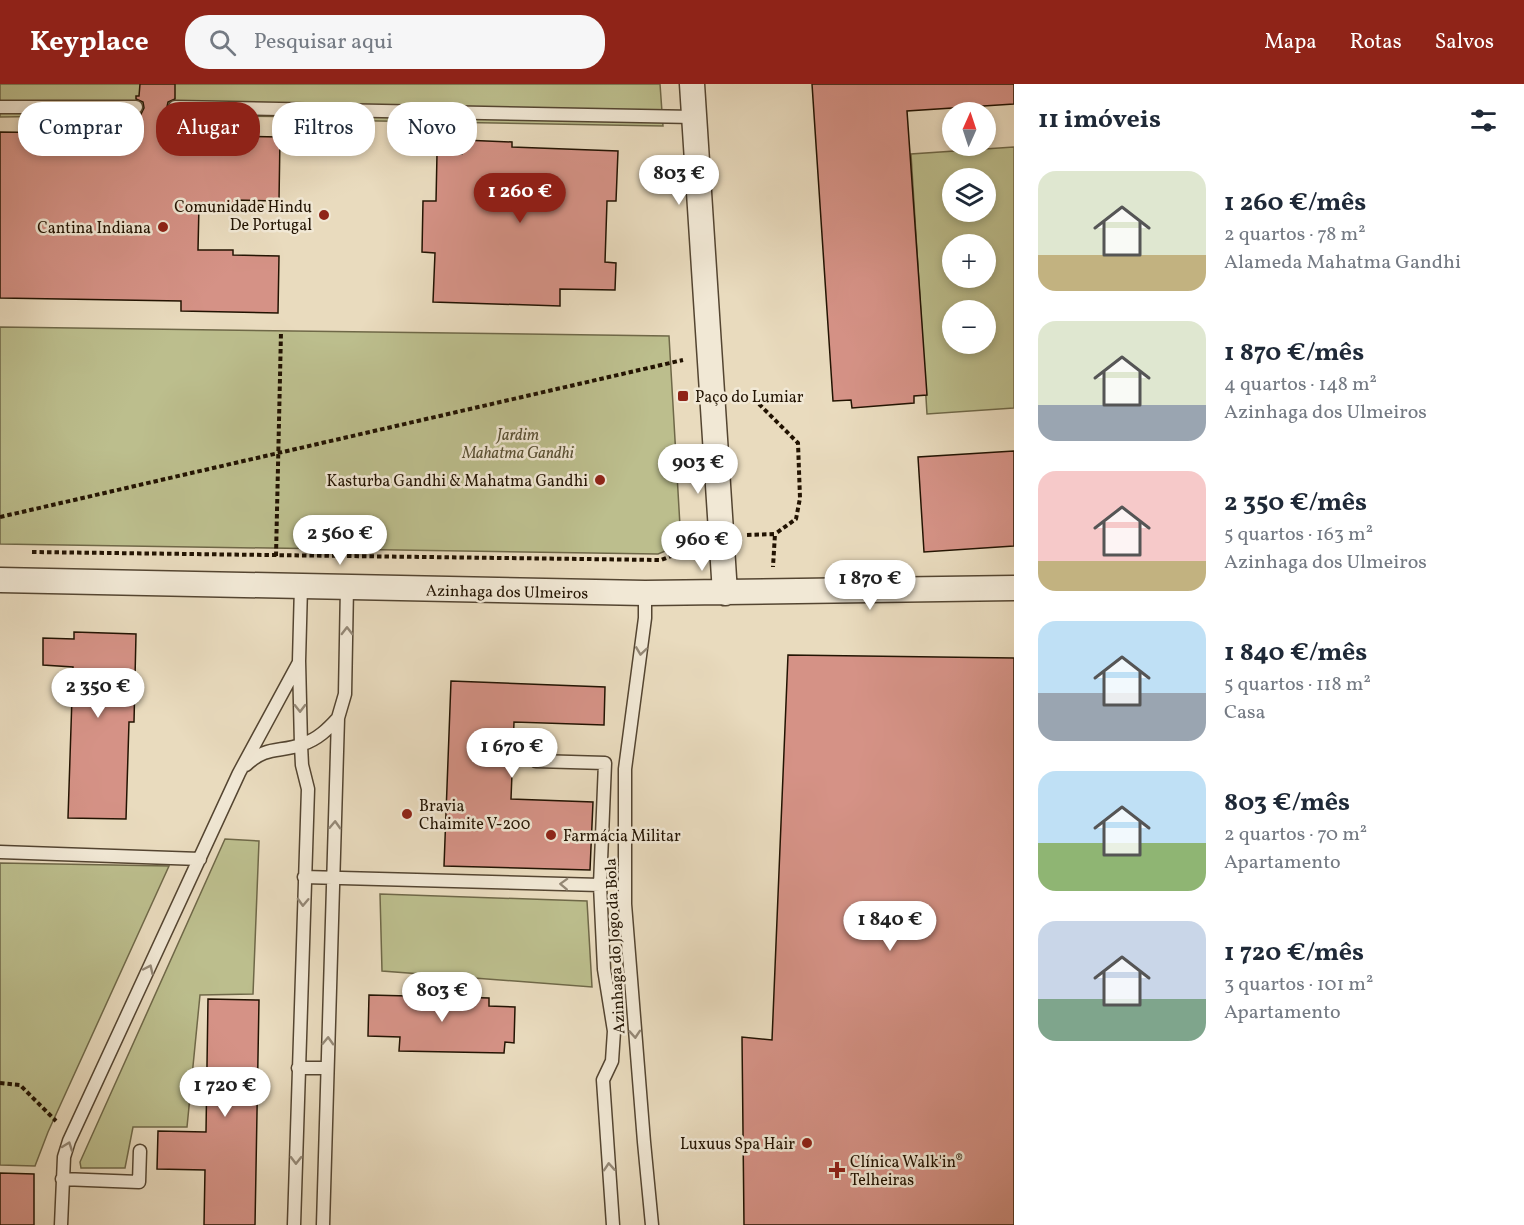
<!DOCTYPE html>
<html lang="pt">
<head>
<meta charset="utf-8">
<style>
	body { margin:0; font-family:Vollkorn,serif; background:#f6f6f7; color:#1f2937; height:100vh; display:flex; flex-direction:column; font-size:22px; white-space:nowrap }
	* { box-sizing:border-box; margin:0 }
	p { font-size:20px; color:#747a83 }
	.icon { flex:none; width:33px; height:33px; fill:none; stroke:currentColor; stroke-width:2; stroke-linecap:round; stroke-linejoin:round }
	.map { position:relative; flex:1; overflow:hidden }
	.panel { display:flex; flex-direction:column; background:#fff; width:510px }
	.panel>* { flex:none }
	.top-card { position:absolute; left:18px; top:18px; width:570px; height:54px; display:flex; gap:12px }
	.needle { width:39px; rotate:3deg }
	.buttons { position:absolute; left:942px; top:18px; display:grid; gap:12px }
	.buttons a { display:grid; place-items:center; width:54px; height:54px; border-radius:50%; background:#fff; box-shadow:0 3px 9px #0003; font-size:30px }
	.price { position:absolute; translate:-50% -51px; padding:0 14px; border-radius:21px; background:#fff; color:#222; font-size:20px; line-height:39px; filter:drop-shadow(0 2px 3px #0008) }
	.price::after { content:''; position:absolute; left:50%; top:36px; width:18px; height:14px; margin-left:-9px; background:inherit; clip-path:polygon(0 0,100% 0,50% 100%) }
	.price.selected { background:#8f2418; color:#fff }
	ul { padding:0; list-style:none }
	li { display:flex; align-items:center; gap:18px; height:150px; padding:0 24px }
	li span { display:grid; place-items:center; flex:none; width:168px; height:120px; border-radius:18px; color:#555 }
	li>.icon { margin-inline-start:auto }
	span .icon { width:72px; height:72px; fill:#fffc; stroke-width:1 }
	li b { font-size:26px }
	h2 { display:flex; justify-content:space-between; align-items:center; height:72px; padding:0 24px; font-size:26px }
	.pill { padding:0 21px; border-radius:24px; background:#fff; box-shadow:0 3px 9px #0003; font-size:21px; line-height:54px }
	.pill.selected { background:#8f2418; color:#fff }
	header { display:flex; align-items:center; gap:36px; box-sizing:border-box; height:84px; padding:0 30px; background:#8f2418; color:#fff }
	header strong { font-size:28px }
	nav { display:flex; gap:33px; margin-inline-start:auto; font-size:21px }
	.search { width:420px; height:54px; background:#f6f6f7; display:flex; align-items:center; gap:15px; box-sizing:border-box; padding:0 21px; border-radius:24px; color:#747a83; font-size:22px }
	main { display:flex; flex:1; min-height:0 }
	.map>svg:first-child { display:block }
	.green { fill:#bcbe8d; stroke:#6f6848; stroke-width:1.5; fill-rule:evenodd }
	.building { fill:#d59286; stroke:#221302; stroke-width:1.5 }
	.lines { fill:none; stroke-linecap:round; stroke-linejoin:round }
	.service-casing { stroke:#544531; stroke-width:15 }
	.minor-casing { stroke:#544531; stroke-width:27 }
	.path { stroke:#221302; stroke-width:4; stroke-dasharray:4.5 3; stroke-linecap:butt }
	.service { stroke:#f1e8d5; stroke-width:12 }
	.minor { stroke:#f1e8d5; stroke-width:24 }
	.oneway { stroke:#948876 }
	.poi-dot { fill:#8f2418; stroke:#f1e8d5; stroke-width:2 }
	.labels { text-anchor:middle; stroke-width:5; stroke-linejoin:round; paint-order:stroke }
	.poi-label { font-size:16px; fill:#221302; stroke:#f1e8d5; text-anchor:end }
	.park-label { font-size:16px; font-style:italic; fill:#584f33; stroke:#f1e8d5 }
	.street-label { font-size:16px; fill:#221302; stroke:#f1e8d5 }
</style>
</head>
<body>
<header>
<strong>Keyplace</strong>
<div class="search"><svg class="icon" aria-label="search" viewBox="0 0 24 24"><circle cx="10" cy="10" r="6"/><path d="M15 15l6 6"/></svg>Pesquisar aqui</div>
<nav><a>Mapa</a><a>Rotas</a><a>Salvos</a></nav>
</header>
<main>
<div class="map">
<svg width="1014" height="1141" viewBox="0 0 1014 1141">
	<rect width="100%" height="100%" fill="#e9dbbe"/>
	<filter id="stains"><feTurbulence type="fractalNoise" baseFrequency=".00333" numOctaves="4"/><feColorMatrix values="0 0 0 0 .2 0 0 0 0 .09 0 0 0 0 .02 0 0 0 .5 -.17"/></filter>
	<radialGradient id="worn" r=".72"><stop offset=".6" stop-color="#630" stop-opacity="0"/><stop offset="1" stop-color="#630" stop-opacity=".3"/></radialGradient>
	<path class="green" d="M0,0h660l3,42 -342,-6 -1,-3 -184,-2 -136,2z
		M1014,63v261l-87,6 -16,-260zM952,94h34v34h-34zM952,160h34v34h-34zM952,226h34v34h-34z
		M0,243l669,9 11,190 -7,22 -15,6 -658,-10z
		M225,755l34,2 -6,153 -53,1 -13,132h-54l-8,41h-44l-1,-6z
		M0,779l169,3 -121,266 -13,34 -35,-1z
		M380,810l207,7 5,86 -210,-16z"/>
	<path class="building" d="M140,0h35v15l-7,3 -1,5 3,7 5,1 1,20 104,2 -1,64 -45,-1v6l-35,-1 -1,45h35v5l46,1 -1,57 -97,-2v-10l-181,-3v-166l136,2v-19l5,-1 3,-6 -1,-6 -7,-3v-3h3z
		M812,0h202v20l-107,7 20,284 -13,1v7l-62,5 -1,-8 -18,1z
		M463,56l49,2v5l106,4 -2,50h-9l-2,61 11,1 -1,27 -55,-1v17l-127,-4 2,-49 -13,-1 1,-51h13l1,-47h25z
		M1014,367v95l-90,6 -6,-95z
		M74,548l62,2 -2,88h-5l-3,97 -58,-1 5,-151 -30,-2v-27l31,1z
		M788,571l226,3v567h-270l-2,-188 30,3z
		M451,597l154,6 -1,38 -90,-3 -3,77 82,3 -3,68 -146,-4z
		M369,911l120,3v8l26,1 -1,36 -9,-1 -1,11 -105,-2 1,-14 -32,-1z
		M208,915l51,1 -4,225h-51l1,-55 -48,-1 1,-38 48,1z
		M0,1089l34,1v51h-34z"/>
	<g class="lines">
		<defs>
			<path id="service" d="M0,23h136
				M175,23l519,10
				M645,509v25l-20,151v135l19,238 8,83
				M536,677l69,2 -5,122
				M246,681c21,-20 34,-12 57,-21 15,-5 25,-15 35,-26
				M0,768l200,7
				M304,793l296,8 4,84 10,62 -2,30 -9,19 10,145
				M298,984h29
				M62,1095l77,3 1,-31
				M61,1141l3,-68 5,-16 170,-368 59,-109
				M294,1141l14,-436 -6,-24 -1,-20 -2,-84 2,-75
				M323,1141l15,-507 7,-24 2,-107"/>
			<path id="minor" d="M692,0l33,509
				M0,496l645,13 369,-5"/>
		</defs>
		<use href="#service" class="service-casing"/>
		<use href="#minor" class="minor-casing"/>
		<path class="path" d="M759,320l39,39 2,55 -4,21 -21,15
			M0,433l683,-157
			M747,451l28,-1 -2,33
			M32,468l629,8 26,-10 5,-28
			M276,472l5,-224
			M0,999l20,2 36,36"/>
		<use href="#service" class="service"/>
		<use href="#minor" class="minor"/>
	</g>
	<defs><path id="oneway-chevron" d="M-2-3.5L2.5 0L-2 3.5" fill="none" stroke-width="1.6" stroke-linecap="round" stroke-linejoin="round" transform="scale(1.5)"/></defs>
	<g class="oneway">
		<use href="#oneway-chevron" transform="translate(347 547) rotate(-90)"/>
		<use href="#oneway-chevron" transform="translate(641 567) rotate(98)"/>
		<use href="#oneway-chevron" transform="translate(300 624) rotate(89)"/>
		<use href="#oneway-chevron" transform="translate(335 741) rotate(-88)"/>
		<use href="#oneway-chevron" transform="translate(564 800) rotate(-178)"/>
		<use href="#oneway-chevron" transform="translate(303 818) rotate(92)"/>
		<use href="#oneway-chevron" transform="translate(149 885) rotate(-65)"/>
		<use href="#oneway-chevron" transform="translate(635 950) rotate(86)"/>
		<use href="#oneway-chevron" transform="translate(328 957) rotate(-88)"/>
		<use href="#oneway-chevron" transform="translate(68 1062) rotate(-70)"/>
		<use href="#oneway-chevron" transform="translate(296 1076) rotate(91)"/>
		<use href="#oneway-chevron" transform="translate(609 1083) rotate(-94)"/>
	</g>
	<g class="poi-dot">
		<circle cx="324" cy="131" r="6"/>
		<circle cx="163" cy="143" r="6"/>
		<rect x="677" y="306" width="12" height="12" rx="3"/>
		<circle cx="600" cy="396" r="6"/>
		<circle cx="407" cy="730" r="6"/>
		<circle cx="551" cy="751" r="6"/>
		<circle cx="807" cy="1059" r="6"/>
		<path d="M834 1077h6v6h6v6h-6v6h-6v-6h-6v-6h6z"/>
	</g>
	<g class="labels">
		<g class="poi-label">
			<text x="312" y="128">Comunidade Hindu<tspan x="312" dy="18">De Portugal</tspan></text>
			<text x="151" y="149">Cantina Indiana</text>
			<text x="695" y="318" text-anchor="start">Paço do Lumiar</text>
			<text x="588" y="402">Kasturba Gandhi &amp; Mahatma Gandhi</text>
			<text x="419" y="727" text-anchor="start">Bravia<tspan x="419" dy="18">Chaimite V-200</tspan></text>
			<text x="563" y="757" text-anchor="start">Farmácia Militar</text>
			<text x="795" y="1065">Luxuus Spa Hair</text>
			<text x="850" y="1083" text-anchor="start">Clínica Walk'in®<tspan x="850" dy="18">Telheiras</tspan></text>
		</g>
		<g class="park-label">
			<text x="518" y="356">Jardim<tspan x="518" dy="18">Mahatma Gandhi</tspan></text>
		</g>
		<g class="street-label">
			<text transform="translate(507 507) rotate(1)" y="6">Azinhaga dos Ulmeiros</text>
			<text transform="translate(614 862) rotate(-93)" y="6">Azinhaga do Jogo da Bola</text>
		</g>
	</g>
	<rect width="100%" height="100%" filter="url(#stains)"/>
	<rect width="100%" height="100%" fill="url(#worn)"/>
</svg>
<div class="buttons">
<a><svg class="needle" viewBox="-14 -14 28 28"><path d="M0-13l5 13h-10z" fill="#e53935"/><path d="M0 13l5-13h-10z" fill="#747a83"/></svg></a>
<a><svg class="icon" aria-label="layers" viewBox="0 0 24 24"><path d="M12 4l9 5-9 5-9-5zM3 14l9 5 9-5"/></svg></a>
<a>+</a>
<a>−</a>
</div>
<b class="price" style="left:679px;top:122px">803 €</b>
<b class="price selected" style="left:520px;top:140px">1 260 €</b>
<b class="price" style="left:698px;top:411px">903 €</b>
<b class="price" style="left:340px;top:482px">2 560 €</b>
<b class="price" style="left:702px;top:488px">960 €</b>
<b class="price" style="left:870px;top:527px">1 870 €</b>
<b class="price" style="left:98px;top:635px">2 350 €</b>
<b class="price" style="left:512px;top:695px">1 670 €</b>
<b class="price" style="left:890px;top:868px">1 840 €</b>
<b class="price" style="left:442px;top:939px">803 €</b>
<b class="price" style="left:225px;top:1034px">1 720 €</b>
<div class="top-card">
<a class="pill">Comprar</a>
<a class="pill selected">Alugar</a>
<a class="pill">Filtros</a>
<a class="pill">Novo</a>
</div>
</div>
<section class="panel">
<h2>11 imóveis<svg class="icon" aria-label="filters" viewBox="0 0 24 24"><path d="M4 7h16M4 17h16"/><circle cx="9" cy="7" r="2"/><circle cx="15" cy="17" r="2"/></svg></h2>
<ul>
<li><span style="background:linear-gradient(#dfe7d0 70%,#c2b280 0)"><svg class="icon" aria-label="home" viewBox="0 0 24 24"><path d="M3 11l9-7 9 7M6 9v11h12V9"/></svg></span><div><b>1 260 €/mês</b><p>2 quartos · 78 m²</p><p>Alameda Mahatma Gandhi</p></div></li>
<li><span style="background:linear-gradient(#dfe7d0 70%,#9aa5b1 0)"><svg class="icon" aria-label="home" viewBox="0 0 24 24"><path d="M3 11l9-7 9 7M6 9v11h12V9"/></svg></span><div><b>1 870 €/mês</b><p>4 quartos · 148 m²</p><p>Azinhaga dos Ulmeiros</p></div></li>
<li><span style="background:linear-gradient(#f6c9c9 75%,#c2b280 0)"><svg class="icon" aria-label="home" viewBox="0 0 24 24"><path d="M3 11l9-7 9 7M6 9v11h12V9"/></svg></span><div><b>2 350 €/mês</b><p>5 quartos · 163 m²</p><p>Azinhaga dos Ulmeiros</p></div></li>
<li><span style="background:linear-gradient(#bfe0f5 60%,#9aa5b1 0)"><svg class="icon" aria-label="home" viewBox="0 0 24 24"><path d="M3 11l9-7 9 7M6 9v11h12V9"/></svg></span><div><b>1 840 €/mês</b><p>5 quartos · 118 m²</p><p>Casa</p></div></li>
<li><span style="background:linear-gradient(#bfe0f5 60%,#8fb573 0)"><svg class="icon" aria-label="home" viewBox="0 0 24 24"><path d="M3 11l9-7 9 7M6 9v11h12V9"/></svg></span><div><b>803 €/mês</b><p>2 quartos · 70 m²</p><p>Apartamento</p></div></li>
<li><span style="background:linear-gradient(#c9d6e8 65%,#7fa58c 0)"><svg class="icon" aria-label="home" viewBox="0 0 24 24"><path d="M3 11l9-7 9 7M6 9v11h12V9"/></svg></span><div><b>1 720 €/mês</b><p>3 quartos · 101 m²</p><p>Apartamento</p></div></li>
</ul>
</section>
</main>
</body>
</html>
